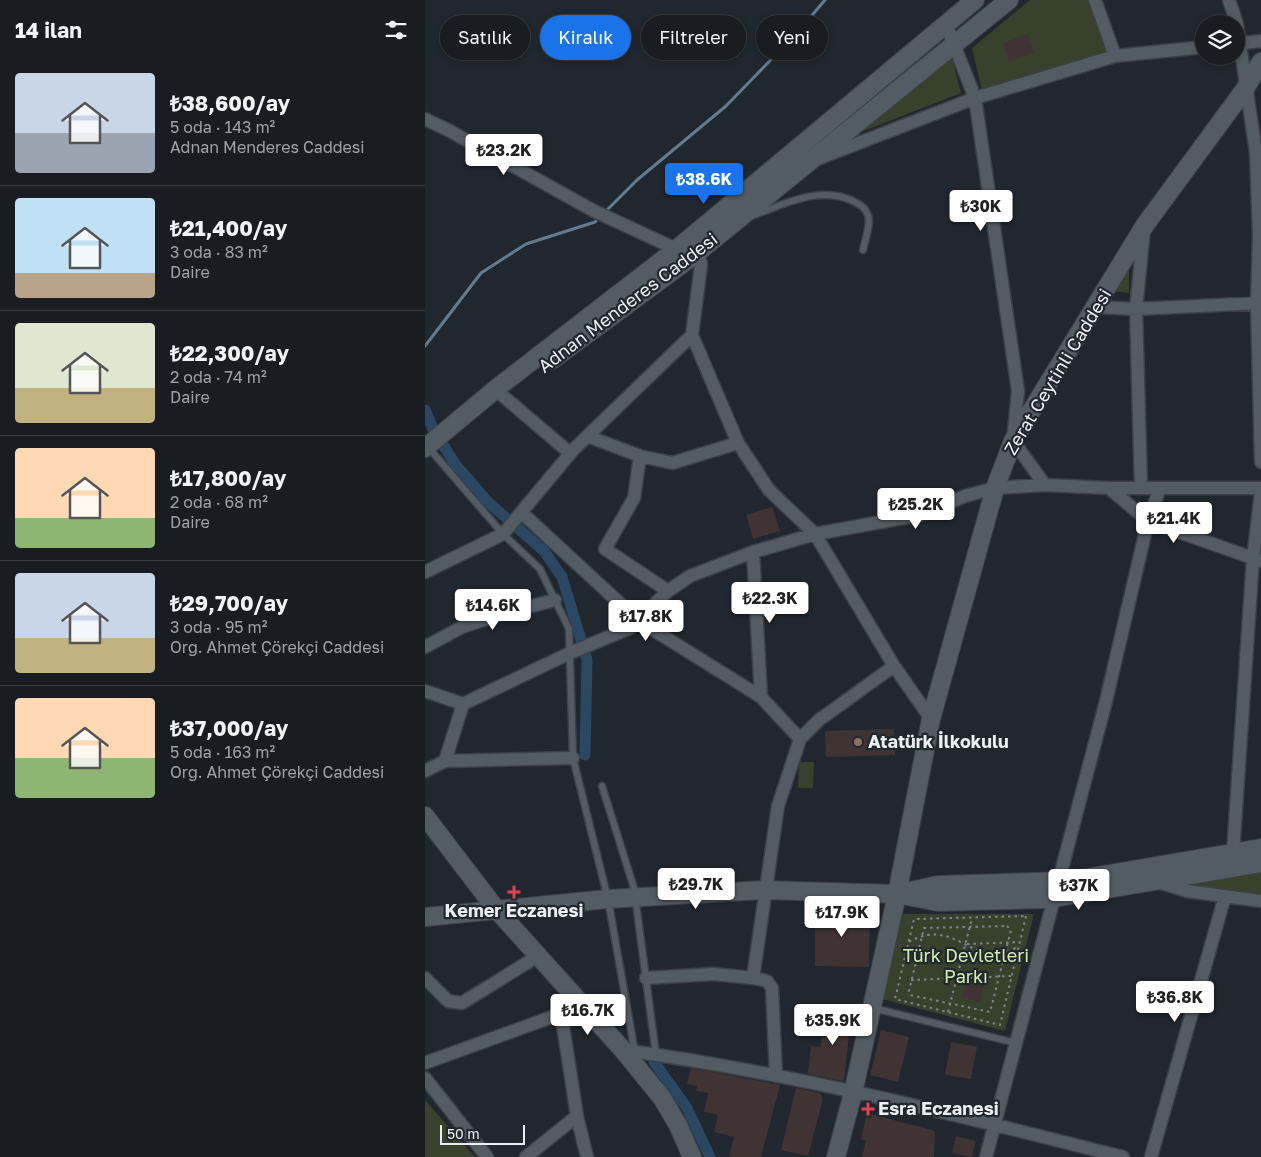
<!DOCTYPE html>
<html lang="tr">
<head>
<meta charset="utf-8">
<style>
	body { margin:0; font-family:"Golos Text",sans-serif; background:#22262a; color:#f1f3f6; height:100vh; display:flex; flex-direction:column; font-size:19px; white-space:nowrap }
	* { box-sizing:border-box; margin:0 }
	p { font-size:16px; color:#9fa2a5 }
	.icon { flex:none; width:28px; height:28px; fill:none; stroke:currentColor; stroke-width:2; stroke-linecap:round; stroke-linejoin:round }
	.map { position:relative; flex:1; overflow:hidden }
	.side { display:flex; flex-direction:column; background:#191d22; width:425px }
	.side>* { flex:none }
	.top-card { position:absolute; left:15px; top:15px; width:475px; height:45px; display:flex; gap:10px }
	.buttons { position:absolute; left:770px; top:15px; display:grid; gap:10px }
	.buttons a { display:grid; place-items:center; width:50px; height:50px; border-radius:50%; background:#191d22; box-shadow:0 2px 8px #0003,0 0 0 1px #373b40; font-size:25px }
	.scale { position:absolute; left:15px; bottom:12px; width:85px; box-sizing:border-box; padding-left:5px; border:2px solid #ebeff4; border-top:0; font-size:14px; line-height:18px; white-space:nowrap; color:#ebeff4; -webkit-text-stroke:4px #21272e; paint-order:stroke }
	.price { position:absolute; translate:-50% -42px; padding:0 11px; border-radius:5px; background:#fff; color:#222; font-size:16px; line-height:32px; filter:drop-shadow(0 1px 2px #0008) }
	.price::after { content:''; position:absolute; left:50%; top:30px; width:15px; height:11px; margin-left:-8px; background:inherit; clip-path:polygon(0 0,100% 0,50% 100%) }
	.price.selected { background:#1a73e8; color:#fff }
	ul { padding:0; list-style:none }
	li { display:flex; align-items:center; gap:15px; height:125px; padding:0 15px }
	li+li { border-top:1px solid #373b40 }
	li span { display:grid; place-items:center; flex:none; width:140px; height:100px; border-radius:5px; color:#555 }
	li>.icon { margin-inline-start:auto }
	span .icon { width:60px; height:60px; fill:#fffc; stroke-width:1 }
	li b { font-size:21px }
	h2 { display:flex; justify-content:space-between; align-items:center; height:60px; padding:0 15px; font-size:21px }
	.tag { padding:0 18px; border-radius:22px; background:#191d22; box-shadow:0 2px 8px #0003,0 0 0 1px #373b40; font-size:18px; line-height:45px }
	.tag.selected { background:#1a73e8; color:#fff }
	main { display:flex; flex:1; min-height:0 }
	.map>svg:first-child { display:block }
	.green { fill:#38412b }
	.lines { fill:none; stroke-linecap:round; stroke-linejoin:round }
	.stream { stroke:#647a8e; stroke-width:3 }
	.canal { stroke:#2a4863; stroke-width:11 }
	.building { fill:#3f3433 }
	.lane-casing { stroke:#3c4147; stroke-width:9 }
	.street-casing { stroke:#3c4147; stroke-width:15 }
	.secondary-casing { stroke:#3c4147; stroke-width:20 }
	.path { stroke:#80858b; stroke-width:2; stroke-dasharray:2.5 4; stroke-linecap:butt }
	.lane { stroke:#545c63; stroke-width:6 }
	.street { stroke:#545c63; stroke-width:12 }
	.secondary { stroke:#545c63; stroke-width:18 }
	.education-dot { fill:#8d6e63; stroke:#21272e; stroke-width:2 }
	.health-dot { fill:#e0444e; stroke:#21272e; stroke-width:2 }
	.labels { text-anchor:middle; stroke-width:4.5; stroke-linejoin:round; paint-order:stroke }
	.street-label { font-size:18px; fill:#ebeff4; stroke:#21272e }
	.poi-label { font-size:18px; font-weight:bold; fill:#ebeff4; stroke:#21272e; text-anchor:start }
	.park-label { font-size:18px; fill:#d4eeae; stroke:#21272e }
</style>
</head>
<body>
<main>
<section class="side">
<h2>14 ilan<svg class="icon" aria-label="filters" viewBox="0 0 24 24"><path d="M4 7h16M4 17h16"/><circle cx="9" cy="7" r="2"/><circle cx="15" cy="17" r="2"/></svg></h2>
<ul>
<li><span style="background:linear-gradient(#c9d6e8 60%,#9aa5b1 0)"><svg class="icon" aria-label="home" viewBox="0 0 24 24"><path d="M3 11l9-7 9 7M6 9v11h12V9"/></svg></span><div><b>₺38,600/ay</b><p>5 oda · 143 m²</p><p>Adnan Menderes Caddesi</p></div></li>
<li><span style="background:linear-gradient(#bfe0f5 75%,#b9a48a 0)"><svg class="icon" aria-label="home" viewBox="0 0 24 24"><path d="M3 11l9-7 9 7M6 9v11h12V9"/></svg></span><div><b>₺21,400/ay</b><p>3 oda · 83 m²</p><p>Daire</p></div></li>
<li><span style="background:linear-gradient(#dfe7d0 65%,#c2b280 0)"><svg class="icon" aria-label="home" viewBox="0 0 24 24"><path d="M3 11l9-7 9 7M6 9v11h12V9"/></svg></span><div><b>₺22,300/ay</b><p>2 oda · 74 m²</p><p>Daire</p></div></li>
<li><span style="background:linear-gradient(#ffd9b3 70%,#8fb573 0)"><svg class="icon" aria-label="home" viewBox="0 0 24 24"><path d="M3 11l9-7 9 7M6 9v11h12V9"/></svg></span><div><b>₺17,800/ay</b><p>2 oda · 68 m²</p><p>Daire</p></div></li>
<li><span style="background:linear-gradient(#c9d6e8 65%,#c2b280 0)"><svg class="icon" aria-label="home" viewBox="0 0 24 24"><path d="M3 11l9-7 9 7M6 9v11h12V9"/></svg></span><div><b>₺29,700/ay</b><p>3 oda · 95 m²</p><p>Org. Ahmet Çörekçi Caddesi</p></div></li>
<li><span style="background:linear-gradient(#ffd9b3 60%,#8fb573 0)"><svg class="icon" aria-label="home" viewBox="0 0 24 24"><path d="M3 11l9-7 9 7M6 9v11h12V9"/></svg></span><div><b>₺37,000/ay</b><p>5 oda · 163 m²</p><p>Org. Ahmet Çörekçi Caddesi</p></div></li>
</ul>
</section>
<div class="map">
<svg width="836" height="1157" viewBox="0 0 836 1157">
	<rect width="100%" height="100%" fill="#21272e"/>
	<path class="green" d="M605,0h60l19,54 -127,36 -10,-42z
		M527,58l9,35 -108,42z
		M704,258v35l-19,-2z
		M374,762h15l-1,26h-15z
		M836,863v38l-103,-19z
		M478,914h131l-29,117 -123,-32z
		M0,1100l50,57h-50z"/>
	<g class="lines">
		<path class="stream" d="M179,213l33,-33 89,-74 70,-72 29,-34
			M0,346l56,-73 45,-29 69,-22 4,-5"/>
		<path class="canal" d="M0,410l9,21 22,34 32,37 56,49 18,26 25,83 -2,95
			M229,1062l33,46 23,49"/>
	</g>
	<path class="building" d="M603,34l6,19 -25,9 -6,-19z
		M347,507l8,24 -27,8 -7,-24z
		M469,729l1,26 -69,2 -1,-26z
		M390,910l55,1 -1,56 -54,-1z
		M542,978l18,5 -5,19 -18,-5z
		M403,1005l24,3 -8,73 -36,-7 3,-28 10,1 1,-10 3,1z
		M456,1030l28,7 -11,45 -28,-7z
		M526,1042l26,5 -6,32 -26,-4z
		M266,1068l89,17 -19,72h-32l5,-20 -20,-5 4,-17 -14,-3 4,-19 -12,-2 1,-5 -10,-2z
		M371,1088l24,5 3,6 -15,57 -27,-6z
		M442,1113l68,18 -1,26h-72l4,-16 -5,-2z
		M531,1136l20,5 -4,16 -20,-4z"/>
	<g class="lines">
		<defs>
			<path id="lane" d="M329,215c31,-11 64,-29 97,-15 7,3 15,8 17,15 3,10 -3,25 -5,35
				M3,447l75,87 37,35 29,60 4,129 35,141 27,154
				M177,786l32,102 22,167
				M448,1008l143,35"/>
			<path id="street" d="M670,0l20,56
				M804,0l8,24 19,129 3,82 -2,69 4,158
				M521,24l29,74 43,293 -5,50 32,44
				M811,44l25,-3
				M0,119l25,12 144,80 106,49 1,5 -9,70 46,108 31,47 46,44 79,132 37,53
				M395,158l155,-60 140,-42 89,-9
				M671,307l40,2 125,-6
				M78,396l67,57
				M162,436l53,20 32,7 66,-20
				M215,456l-6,42 -29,51 63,42
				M684,488l39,33 113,40
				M716,488l-5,-179 8,-80
				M97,513l117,108 122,76 39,42
				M328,552l8,145
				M0,572l78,-38 71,-85 118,-114
				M0,647l37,-20 42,-14 51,-13
				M0,691l38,13
				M20,761l128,-3
				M0,771l20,-10 18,-57 107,-51 60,-25 38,-37 22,-15 63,-24 62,-18 104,-19 46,-19 30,-8 50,-3 64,3h152
				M813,851l-5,2 20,-295 8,-65
				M733,882l29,9 74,10
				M0,978l23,23 14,2 76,-47
				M221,978l68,-4 39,4 25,-172 22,-67 19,-19 75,-54
				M328,978l14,3 5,7 4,88
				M136,1013l16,103 10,41
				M198,1050c169,23 335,65 500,107
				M0,1063l157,-57
				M0,1078l62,79
				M101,1157l51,-41
				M561,1157l120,-456 42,-180 12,-33
				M726,1157l74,-261"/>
			<path id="secondary" d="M127,360l141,-104 316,-256
				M0,448l72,-60 181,-140 297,-248
				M0,816l71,93 127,141 39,48 16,27 14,32
				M472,894l41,-9 130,-4 193,-33
				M0,917l183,-18 156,-9 133,4 41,8 109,-3 214,-36
				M411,1157l17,-64 44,-199 34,-175 64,-231 18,-47 132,-216 100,-136 16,-27"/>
		</defs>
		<use href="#lane" class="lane-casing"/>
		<use href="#street" class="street-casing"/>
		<use href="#secondary" class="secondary-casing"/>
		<path class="path" d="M601,916l-26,109 -105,-26 19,-80z
			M582,926l4,4 -21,82 -80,-17 -1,-4 15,-63z
			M484,942c48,-28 68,34 109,4
			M542,944l52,-2
			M486,980l100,-4
			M523,1012l24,-94"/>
		<use href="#lane" class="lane"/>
		<use href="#street" class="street"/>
		<use href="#secondary" class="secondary"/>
	</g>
	<circle class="education-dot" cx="433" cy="742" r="5"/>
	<g class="health-dot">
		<path d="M86.5 884.5h5v5h5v5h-5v5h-5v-5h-5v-5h5z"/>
		<path d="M440.5 1101.5h5v5h5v5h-5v5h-5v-5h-5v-5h5z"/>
	</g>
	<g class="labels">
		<g class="street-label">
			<text transform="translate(203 303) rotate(-37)" y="6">Adnan Menderes Caddesi</text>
			<text transform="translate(633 372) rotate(-59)" y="6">Zerat Ceytinli Caddesi</text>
		</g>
		<g class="poi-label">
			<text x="443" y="748">Atatürk İlkokulu</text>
			<text x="89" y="917" text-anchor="middle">Kemer Eczanesi</text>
			<text x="453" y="1115">Esra Eczanesi</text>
		</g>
		<g class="park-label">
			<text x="541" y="962">Türk Devletleri<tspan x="541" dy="21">Parkı</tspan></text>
		</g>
	</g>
</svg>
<div class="buttons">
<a><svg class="icon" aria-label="layers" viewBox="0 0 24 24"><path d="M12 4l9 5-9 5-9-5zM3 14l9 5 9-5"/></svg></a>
</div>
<div class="scale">50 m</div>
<b class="price" style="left:79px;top:176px">₺23.2K</b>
<b class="price selected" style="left:279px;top:205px">₺38.6K</b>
<b class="price" style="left:556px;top:232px">₺30K</b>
<b class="price" style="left:491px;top:530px">₺25.2K</b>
<b class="price" style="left:749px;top:544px">₺21.4K</b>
<b class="price" style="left:345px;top:624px">₺22.3K</b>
<b class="price" style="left:68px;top:631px">₺14.6K</b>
<b class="price" style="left:221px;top:642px">₺17.8K</b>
<b class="price" style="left:271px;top:910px">₺29.7K</b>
<b class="price" style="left:654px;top:911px">₺37K</b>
<b class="price" style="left:417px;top:938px">₺17.9K</b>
<b class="price" style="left:750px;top:1023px">₺36.8K</b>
<b class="price" style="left:163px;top:1036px">₺16.7K</b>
<b class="price" style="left:408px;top:1046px">₺35.9K</b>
<div class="top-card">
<a class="tag">Satılık</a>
<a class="tag selected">Kiralık</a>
<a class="tag">Filtreler</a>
<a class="tag">Yeni</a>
</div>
</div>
</main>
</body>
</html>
